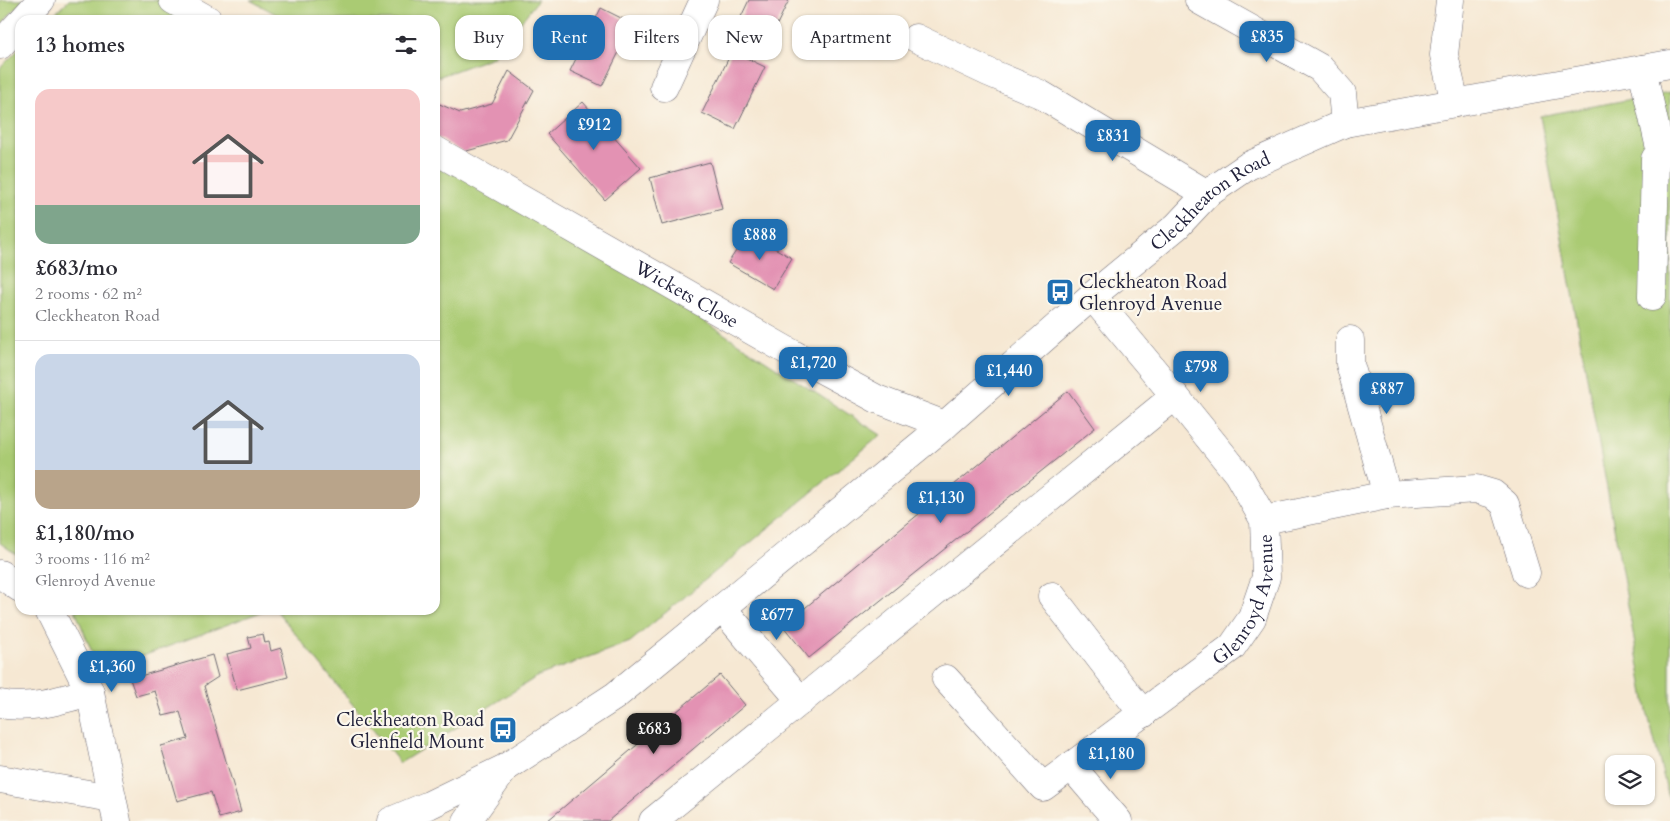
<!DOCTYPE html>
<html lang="en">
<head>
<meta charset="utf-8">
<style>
	body { margin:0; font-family:Cardo,serif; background:#f2f2f3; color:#2b2b33; height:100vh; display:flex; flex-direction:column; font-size:19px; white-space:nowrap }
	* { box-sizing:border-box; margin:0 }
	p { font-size:16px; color:#7c7c81 }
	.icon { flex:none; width:28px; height:28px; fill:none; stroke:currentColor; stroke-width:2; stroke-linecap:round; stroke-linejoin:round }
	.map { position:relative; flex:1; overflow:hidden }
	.details { position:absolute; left:15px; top:15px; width:425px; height:600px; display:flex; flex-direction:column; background:#fff; border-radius:15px; box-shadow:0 1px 4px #0004 }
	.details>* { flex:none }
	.guide { position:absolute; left:455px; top:15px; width:475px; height:45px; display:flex; gap:10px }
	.controls { position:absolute; left:1605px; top:755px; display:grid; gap:10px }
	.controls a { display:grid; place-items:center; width:50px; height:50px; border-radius:10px; background:#fff; box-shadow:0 1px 4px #0004; font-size:25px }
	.price { position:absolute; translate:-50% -42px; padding:0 11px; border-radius:10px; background:#1f6fb2; color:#fff; font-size:16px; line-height:32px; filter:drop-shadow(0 1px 2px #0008) }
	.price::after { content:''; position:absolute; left:50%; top:30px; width:15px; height:11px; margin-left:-8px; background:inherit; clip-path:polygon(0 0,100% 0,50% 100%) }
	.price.active { background:#222; color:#fff }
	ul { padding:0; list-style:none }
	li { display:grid; align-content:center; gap:10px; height:265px; padding:0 20px }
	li+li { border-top:1px solid #e1e1e2 }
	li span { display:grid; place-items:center; height:155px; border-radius:15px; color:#555 }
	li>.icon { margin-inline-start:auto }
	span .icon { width:90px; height:90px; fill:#fffc; stroke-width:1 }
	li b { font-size:21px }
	h2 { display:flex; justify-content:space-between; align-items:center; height:60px; padding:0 20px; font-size:21px }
	.chip { padding:0 18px; border-radius:15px; background:#fff; box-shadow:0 1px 4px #0004; font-size:18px; line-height:45px }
	.chip.active { background:#1f6fb2; color:#fff }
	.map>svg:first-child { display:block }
	.green { fill:#aacb73; stroke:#667657 }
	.building { fill:#e392b3 }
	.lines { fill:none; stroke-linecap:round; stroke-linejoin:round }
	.minor-casing { stroke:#6c6770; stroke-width:29 }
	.minor { stroke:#fff; stroke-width:28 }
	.labels { text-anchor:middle; stroke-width:4.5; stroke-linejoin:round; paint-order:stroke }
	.street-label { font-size:19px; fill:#22223b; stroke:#fbf7ec }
	.poi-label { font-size:19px; fill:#22223b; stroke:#fbf7ec; text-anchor:start }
</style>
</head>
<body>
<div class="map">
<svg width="1670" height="821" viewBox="0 0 1670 821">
	<rect width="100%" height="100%" fill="#fbf7ec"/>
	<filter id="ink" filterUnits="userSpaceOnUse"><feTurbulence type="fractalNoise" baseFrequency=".02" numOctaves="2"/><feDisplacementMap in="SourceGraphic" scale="10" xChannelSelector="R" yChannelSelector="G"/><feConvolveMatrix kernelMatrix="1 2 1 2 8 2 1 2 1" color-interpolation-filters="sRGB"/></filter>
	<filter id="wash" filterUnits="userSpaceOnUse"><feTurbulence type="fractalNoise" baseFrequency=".0096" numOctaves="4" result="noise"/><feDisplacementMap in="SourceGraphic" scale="20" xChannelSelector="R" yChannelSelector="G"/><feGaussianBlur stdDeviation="1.12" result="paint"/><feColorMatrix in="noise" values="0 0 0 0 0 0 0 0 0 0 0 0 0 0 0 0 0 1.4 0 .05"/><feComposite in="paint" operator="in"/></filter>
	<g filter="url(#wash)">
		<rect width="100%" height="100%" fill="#f6e8d3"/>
		<path class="green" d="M0,0h23l-23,26z
			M69,0h101l36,20h-158z
			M250,0h288l-45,57 -58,21v-58h-148z
			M20,48v509l-20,-14v-475z
			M1670,92v711l-23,-92 -107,-595z
			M435,150l33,19 413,266 -251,207 -92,34 -138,87 -124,-153h159z
			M75,610h191l-166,62z"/>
		<g id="blocks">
			<path class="building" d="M749,0h40l-27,55 -32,-15z
				M601,8l32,16 -31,62 -32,-15z
				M732,51l33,16 -30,62 -33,-16z
				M509,71l25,19 -27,50 -44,12 -28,-16v-34l25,11 32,-9z
				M583,102l58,66 -36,32 -58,-66z
				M710,162l12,47 -60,16 -12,-47z
				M748,233l44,25 -19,31 -45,-26z
				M1068,391l27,37 -286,230 -26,-32z
				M263,634l2,9 4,-1 2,9 10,-3 7,29 -51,13 -10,-36 24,-6 -3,-11z
				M212,655l6,22 -14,9 37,126 -22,6 -8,-26 -34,9 -16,-55 27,-7 -8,-27 -17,4 -8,-25 -19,5 -6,-17z
				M720,675l25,30 -137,116h-61z"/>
		</g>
	</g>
	<g filter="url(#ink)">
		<use href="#blocks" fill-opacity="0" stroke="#6c6770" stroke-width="1"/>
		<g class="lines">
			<defs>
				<g id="minor">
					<path d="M173,0l35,20"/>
					<path d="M1199,0l121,68 22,25 3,30"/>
					<path d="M1450,0l-6,55 11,48"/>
					<path d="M23,20l18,-20"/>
					<path d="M916,38l72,34 52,22 167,100"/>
					<path d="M0,45l20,-22"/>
					<path d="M1642,69l17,75 11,8"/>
					<path d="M664,87l40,-87"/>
					<path id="s1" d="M435,150l358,204 84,45 68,26"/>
					<path d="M1652,297l3,-138 8,-12"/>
					<path d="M1350,340v24l37,131"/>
					<path d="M1264,520l123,-25 89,-6 17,5 12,10 21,69"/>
					<path d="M0,574l20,14"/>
					<path d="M1052,596l91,118"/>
					<path d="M722,608l79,93"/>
					<path d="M49,610l41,82 27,129"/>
					<path id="s2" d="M946,679l97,108 189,-140 20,-29 14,-41 -2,-57 -26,-46 -63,-78 -83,-100"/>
					<path d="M0,704c30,6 61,-4 90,-12"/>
					<path d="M1071,766l47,55"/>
					<path d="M0,779l112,19"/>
					<path id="s3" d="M391,821l38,-16 76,-37 110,-72 330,-271 147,-129 85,-70 30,-32 41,-28 97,-43 325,-59"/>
					<path d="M467,821l36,-50"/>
					<path d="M653,821l522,-425"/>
				</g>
			</defs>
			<use href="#minor" class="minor-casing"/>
			<use href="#minor" class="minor"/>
		</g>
	</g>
	<defs>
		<symbol id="bus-square" viewBox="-11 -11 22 22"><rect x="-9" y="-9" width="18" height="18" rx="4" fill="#1f6fb2" stroke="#fbf7ec"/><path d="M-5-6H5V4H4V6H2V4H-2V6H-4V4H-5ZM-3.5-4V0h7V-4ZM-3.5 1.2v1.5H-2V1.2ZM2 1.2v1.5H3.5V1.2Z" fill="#fff"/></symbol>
	</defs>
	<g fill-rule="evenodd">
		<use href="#bus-square" x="1044" y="276" width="32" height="32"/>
		<use href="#bus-square" x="487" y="714" width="32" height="32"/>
	</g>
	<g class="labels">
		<g class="street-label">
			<text dy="7" stroke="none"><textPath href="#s3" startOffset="1032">Cleckheaton Road</textPath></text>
			<text dy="7" stroke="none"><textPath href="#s1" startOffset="290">Wickets Close</textPath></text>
			<text dy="7" stroke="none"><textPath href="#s2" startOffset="430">Glenroyd Avenue</textPath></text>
		</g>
		<g class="poi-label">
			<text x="1079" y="288">Cleckheaton Road<tspan x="1079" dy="22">Glenroyd Avenue</tspan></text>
			<text x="484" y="726" text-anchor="end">Cleckheaton Road<tspan x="484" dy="22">Glenfield Mount</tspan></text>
		</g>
	</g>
</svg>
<div class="controls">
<a><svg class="icon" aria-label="layers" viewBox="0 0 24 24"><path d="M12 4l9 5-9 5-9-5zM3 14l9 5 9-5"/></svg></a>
</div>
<b class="price" style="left:1267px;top:63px">£835</b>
<b class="price" style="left:594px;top:151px">£912</b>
<b class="price" style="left:1113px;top:162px">£831</b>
<b class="price" style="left:760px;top:261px">£888</b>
<b class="price" style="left:813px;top:389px">£1,720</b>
<b class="price" style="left:1201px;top:393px">£798</b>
<b class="price" style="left:1009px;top:397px">£1,440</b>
<b class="price" style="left:1387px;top:415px">£887</b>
<b class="price" style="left:941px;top:524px">£1,130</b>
<b class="price" style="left:777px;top:641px">£677</b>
<b class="price" style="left:112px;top:693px">£1,360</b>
<b class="price active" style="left:654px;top:755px">£683</b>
<b class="price" style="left:1111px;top:780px">£1,180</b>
<div class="guide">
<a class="chip">Buy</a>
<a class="chip active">Rent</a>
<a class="chip">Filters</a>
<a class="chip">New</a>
<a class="chip">Apartment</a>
</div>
<section class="details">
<h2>13 homes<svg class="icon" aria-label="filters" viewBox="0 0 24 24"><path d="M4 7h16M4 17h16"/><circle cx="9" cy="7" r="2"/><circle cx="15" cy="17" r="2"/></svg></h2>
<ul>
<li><span style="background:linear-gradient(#f6c9c9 75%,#7fa58c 0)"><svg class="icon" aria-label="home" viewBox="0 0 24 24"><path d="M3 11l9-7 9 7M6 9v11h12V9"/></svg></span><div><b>£683/mo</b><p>2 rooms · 62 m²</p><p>Cleckheaton Road</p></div></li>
<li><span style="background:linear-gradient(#c9d6e8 75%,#b9a48a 0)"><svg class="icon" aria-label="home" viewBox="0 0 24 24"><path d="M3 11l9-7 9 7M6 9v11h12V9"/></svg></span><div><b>£1,180/mo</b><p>3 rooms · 116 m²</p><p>Glenroyd Avenue</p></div></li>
</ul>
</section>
</div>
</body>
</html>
